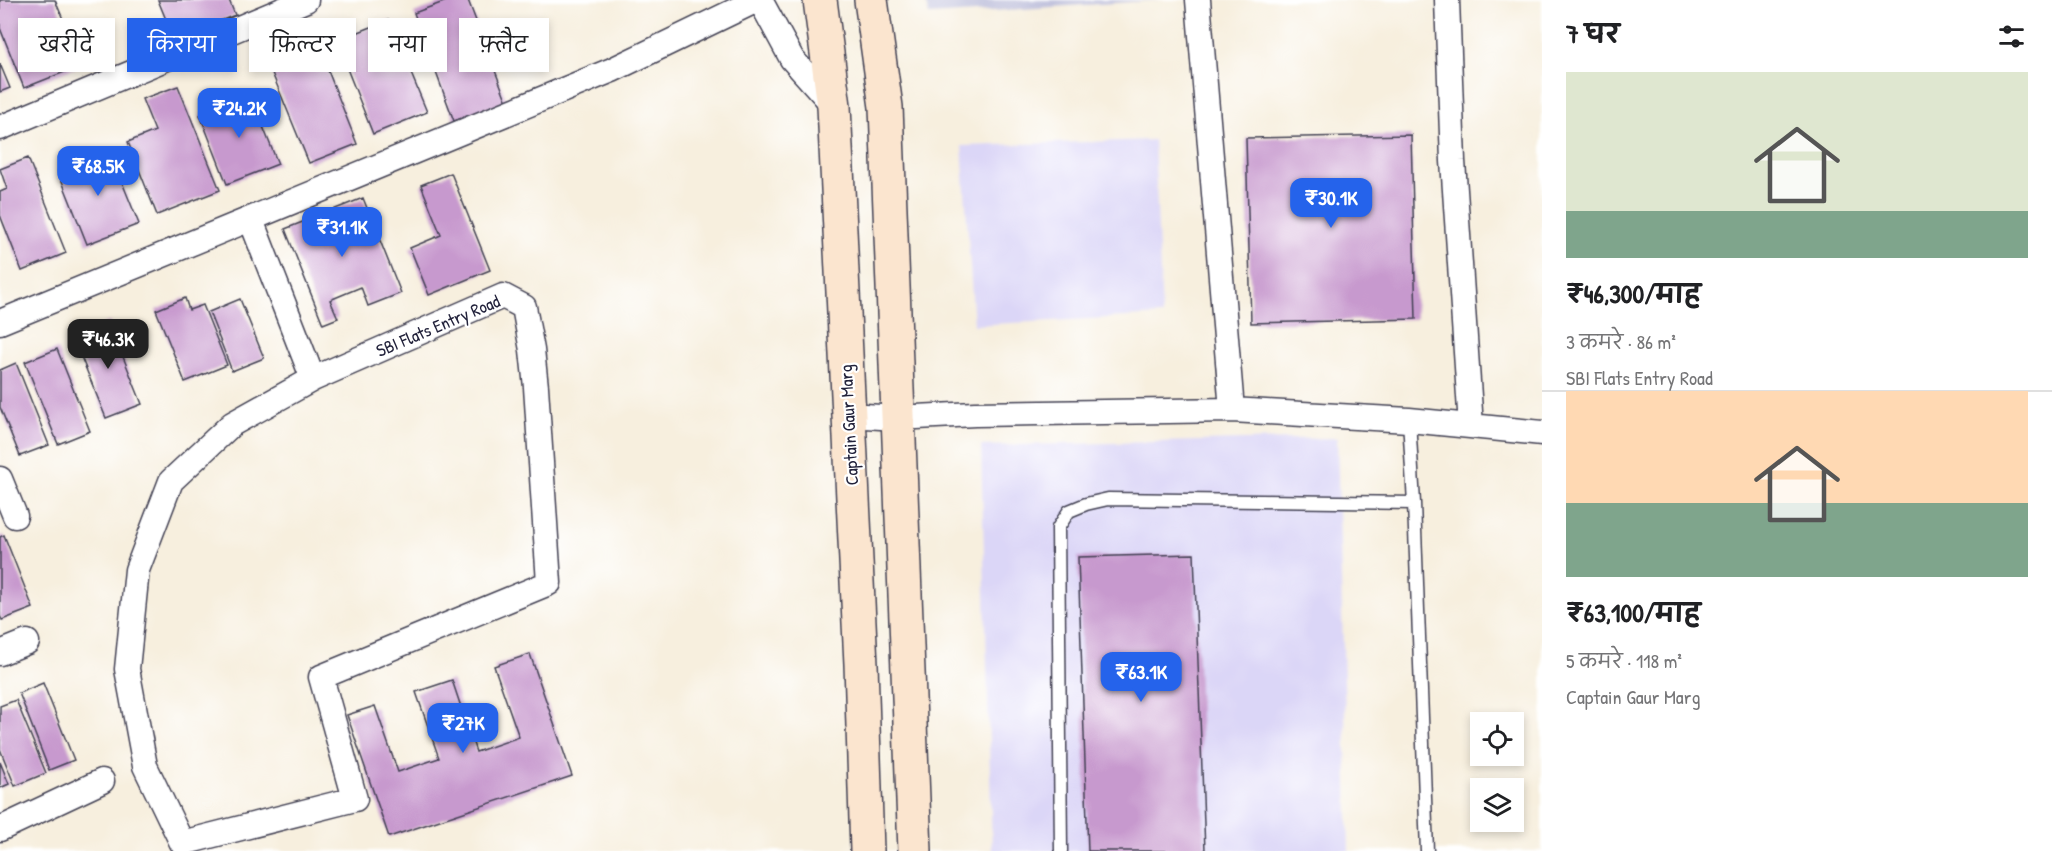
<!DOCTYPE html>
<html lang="hi">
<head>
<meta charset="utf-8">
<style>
	body { margin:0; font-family:"Patrick Hand","Playpen Sans Deva",sans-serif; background:#f6f6f6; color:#202124; height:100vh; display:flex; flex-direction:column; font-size:22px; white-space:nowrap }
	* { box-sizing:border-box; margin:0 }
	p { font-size:20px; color:#757577 }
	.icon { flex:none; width:33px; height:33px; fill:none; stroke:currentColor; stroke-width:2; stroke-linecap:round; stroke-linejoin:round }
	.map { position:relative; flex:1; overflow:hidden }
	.details { display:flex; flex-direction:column; background:#fff; width:510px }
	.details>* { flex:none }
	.banner { position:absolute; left:18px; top:18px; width:570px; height:54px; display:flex; gap:12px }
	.tools { position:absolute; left:1470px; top:712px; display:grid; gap:12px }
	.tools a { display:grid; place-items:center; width:54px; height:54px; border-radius:0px; background:#fff; box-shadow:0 3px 9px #0003; font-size:30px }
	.price { position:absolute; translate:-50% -51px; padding:0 14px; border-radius:12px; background:#2563eb; color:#fff; font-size:20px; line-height:39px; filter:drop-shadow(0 2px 3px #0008) }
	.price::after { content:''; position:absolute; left:50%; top:36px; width:18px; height:14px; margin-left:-9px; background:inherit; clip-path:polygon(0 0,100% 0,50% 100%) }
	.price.current { background:#222; color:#fff }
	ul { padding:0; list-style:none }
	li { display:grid; align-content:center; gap:12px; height:318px; padding:0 24px }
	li+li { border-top:2px solid #e0e0e0 }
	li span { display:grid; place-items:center; height:186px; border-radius:0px; color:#555 }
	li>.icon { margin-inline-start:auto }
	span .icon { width:108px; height:108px; fill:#fffc; stroke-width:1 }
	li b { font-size:26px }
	h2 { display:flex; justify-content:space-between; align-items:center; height:72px; padding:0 24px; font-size:26px }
	.tag { padding:0 21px; border-radius:0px; background:#fff; box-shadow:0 3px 9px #0003; font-size:21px; line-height:54px }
	.tag.current { background:#2563eb; color:#fff }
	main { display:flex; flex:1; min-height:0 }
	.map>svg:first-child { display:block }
	.built { fill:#dbd6f7 }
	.industrial { fill:#c1c2dd }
	.building { fill:#c799ce }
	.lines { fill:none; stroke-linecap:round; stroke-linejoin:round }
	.service-casing { stroke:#424153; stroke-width:15 }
	.minor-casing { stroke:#424153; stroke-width:27 }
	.secondary-casing { stroke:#424153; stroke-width:36 }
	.service { stroke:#fff; stroke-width:12 }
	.minor { stroke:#fff; stroke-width:24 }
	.secondary { stroke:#fbe5cf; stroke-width:33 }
	.labels { text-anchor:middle; stroke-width:4.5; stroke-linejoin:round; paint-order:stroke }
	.street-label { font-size:18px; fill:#22223b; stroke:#fff }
</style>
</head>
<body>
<main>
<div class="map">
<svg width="1542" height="851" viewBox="0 0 1542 851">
	<rect width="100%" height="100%" fill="#fff"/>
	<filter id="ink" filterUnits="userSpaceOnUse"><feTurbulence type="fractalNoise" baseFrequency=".0167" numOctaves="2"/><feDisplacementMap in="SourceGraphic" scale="12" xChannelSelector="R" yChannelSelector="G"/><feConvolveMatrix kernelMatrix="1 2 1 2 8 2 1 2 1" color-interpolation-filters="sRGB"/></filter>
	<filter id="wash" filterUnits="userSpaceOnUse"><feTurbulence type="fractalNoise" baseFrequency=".008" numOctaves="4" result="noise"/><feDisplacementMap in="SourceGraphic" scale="24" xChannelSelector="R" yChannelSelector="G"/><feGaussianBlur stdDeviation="1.35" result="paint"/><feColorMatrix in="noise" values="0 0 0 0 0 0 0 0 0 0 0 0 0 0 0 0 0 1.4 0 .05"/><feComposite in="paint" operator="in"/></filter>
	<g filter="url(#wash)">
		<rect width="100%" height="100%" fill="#f7efde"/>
		<path class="built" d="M1154,140l8,175 -188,10 -12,-179z
			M1337,438l12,413h-357l-11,-405z"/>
		<path class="industrial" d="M925,0h236l-232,15z"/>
		<g id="blocks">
			<path class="building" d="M0,0h55l27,65 -58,23 -24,-60z
				M158,0h71l6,15 -61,24z
				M449,0h19l39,102 -53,19 -40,-108z
				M389,20l38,92 -54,22 -37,-93z
				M321,53l36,91 -48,19 -37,-90z
				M0,64l10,24 -10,4z
				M178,86l42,104 -63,25 -29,-73 27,-11 -13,-32z
				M250,94l28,70 -51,20 -27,-69z
				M1411,135l5,184 -165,4 -5,-185z
				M109,150l30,74 -52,20 -29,-73z
				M28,158l38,95 -44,18 -22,-56v-23l7,-3 -7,-20z
				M451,173l39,97 -61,25 -19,-47 31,-13 -20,-50z
				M363,198l38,95 -33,13 -7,-19 -31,13 8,18 -15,6 -38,-95z
				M185,298l4,12 14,-5 24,60 -42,17 -29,-72z
				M240,299l24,59 -32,13 -23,-59z
				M109,322l33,82 -36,14 -33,-81z
				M57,349l33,82 -32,13 -33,-82z
				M16,363l33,82 -29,11 -20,-49v-37z
				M4,535l29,73 -31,12 -2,-4v-79z
				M1194,554l11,297h-117l-10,-294z
				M530,654l42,122 -183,61 -42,-122 28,-9 23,66 41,-14 -23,-66 36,-12 24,72 43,-15 -25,-71z
				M43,683l31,77 -25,10 -30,-77z
				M16,700l30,73 -31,13 -15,-37v-43z
				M0,762l9,22 -9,4z"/>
		</g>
	</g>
	<g filter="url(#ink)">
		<use href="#blocks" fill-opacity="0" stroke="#424153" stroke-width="1.5"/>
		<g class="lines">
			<defs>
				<path id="service" d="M1409,420l5,83 13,348
					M1061,851l-3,-323 11,-17 17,-7 22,-5 306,4"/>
				<path id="minor" d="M760,0l32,59 42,47
					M1198,0l34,410
					M1447,0l6,161 18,265
					M0,128l306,-128
					M251,220l62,159
					M503,296l21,11 8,43 4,37 13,196 -228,94 34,122 -173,44 -37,-77 -18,-97 10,-99 34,-89 61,-57 81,-45z
					M0,322l612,-252 145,-70
					M849,415l48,3 78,-4 257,-4 177,10 133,13
					M0,479l15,37
					M0,653l27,-11
					M0,829l102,-48"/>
				<path id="secondary" d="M820,0l14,106 27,558 6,187
					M871,0l15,107 29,744"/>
			</defs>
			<use href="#service" class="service-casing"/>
			<use href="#minor" class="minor-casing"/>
			<use href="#secondary" class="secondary-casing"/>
			<use href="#service" class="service"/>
			<use href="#minor" class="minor"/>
			<use href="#secondary" class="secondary"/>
		</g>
	</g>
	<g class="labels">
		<g class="street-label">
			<text transform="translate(438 326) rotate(-23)" y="6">SBI Flats Entry Road</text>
			<text transform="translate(849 425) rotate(-93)" y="6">Captain Gaur Marg</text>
		</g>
	</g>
</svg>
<div class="tools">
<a><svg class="icon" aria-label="locate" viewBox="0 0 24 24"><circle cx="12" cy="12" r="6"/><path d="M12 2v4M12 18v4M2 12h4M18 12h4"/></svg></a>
<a><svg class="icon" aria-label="layers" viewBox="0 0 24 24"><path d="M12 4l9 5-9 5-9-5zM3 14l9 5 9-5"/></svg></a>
</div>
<b class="price" style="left:239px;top:139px">₹24.2K</b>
<b class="price" style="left:98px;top:197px">₹68.5K</b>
<b class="price" style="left:1331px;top:229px">₹30.1K</b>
<b class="price" style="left:342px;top:258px">₹31.1K</b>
<b class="price current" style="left:108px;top:370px">₹46.3K</b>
<b class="price" style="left:1141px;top:703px">₹63.1K</b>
<b class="price" style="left:463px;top:754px">₹27K</b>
<div class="banner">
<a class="tag">खरीदें</a>
<a class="tag current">किराया</a>
<a class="tag">फ़िल्टर</a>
<a class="tag">नया</a>
<a class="tag">फ़्लैट</a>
</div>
</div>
<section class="details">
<h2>7 घर<svg class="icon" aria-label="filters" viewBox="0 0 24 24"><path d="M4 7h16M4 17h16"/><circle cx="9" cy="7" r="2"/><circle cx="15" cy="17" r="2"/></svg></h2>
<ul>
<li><span style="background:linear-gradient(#dfe7d0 75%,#7fa58c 0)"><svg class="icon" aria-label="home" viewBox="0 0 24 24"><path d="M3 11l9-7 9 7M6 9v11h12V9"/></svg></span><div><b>₹46,300/माह</b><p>3 कमरे · 86 m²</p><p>SBI Flats Entry Road</p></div></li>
<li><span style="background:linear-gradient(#ffd9b3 60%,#7fa58c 0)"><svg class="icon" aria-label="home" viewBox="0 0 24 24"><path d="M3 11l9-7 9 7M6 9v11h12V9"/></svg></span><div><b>₹63,100/माह</b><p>5 कमरे · 118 m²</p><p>Captain Gaur Marg</p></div></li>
</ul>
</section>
</main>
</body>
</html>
